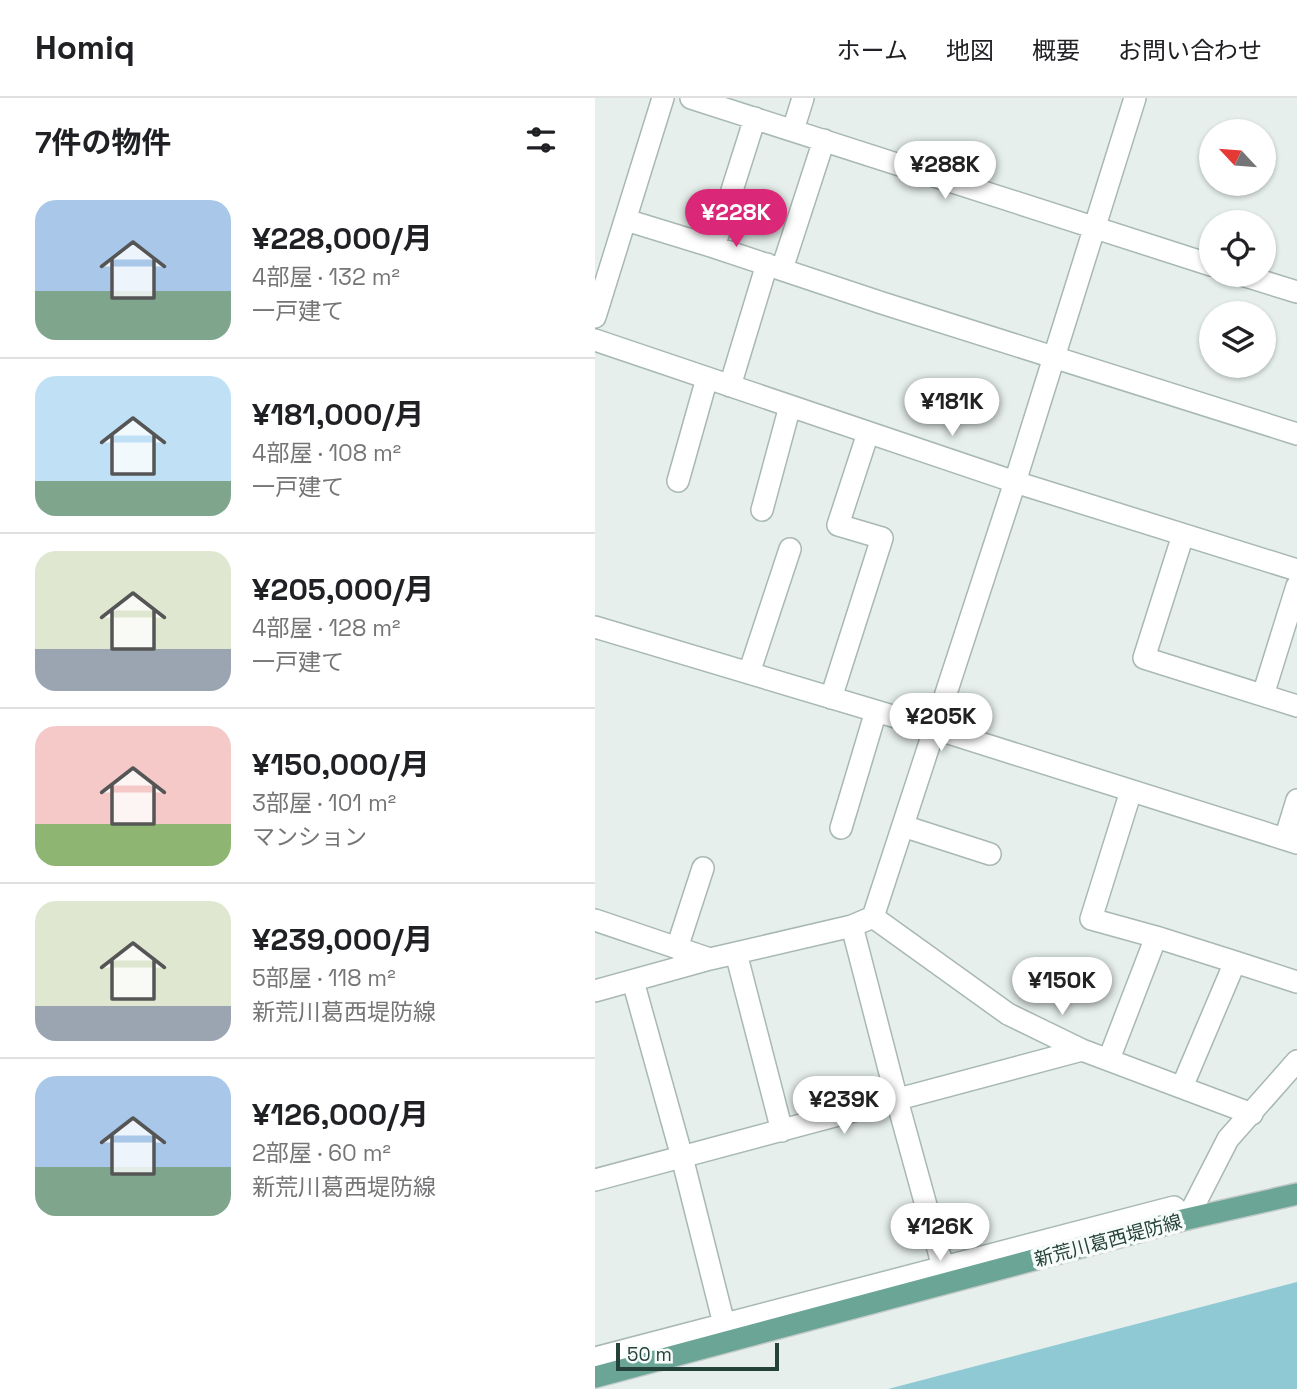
<!DOCTYPE html>
<html lang="ja">
<head>
<meta charset="utf-8">
<style>
	body { margin:0; font-family:"Space Grotesk","Noto Sans JP",sans-serif; background:#f2f2f2; color:#202124; height:100vh; display:flex; flex-direction:column; font-size:26px; white-space:nowrap }
	* { box-sizing:border-box; margin:0 }
	p { font-size:23px; color:#757577 }
	.icon { flex:none; width:38px; height:38px; fill:none; stroke:currentColor; stroke-width:2; stroke-linecap:round; stroke-linejoin:round }
	.map { position:relative; flex:1; overflow:hidden }
	.drawer { display:flex; flex-direction:column; background:#fff; width:595px }
	.drawer>* { flex:none }
	.needle { width:46px; rotate:296deg }
	.fabs { position:absolute; left:604px; top:21px; display:grid; gap:14px }
	.fabs a { display:grid; place-items:center; width:77px; height:77px; border-radius:50%; background:#fff; box-shadow:0 2px 5px #0004; font-size:35px }
	.scale { position:absolute; left:21px; bottom:18px; width:163px; box-sizing:border-box; padding-left:7px; border:4px solid #24423a; border-top:0; font-size:19px; line-height:24px; white-space:nowrap; color:#24423a; -webkit-text-stroke:5px #f7fbf9; paint-order:stroke }
	.price { position:absolute; translate:-50% -60px; padding:0 16px; border-radius:24px; background:#fff; color:#222; font-size:23px; line-height:46px; filter:drop-shadow(0 2px 4px #0008) }
	.price::after { content:''; position:absolute; left:50%; top:42px; width:21px; height:16px; margin-left:-10px; background:inherit; clip-path:polygon(0 0,100% 0,50% 100%) }
	.price.selected { background:#db2777; color:#fff }
	ul { padding:0; list-style:none }
	li { display:flex; align-items:center; gap:21px; height:175px; padding:0 35px }
	li+li { border-top:2px solid #e0e0e0 }
	li span { display:grid; place-items:center; flex:none; width:196px; height:140px; border-radius:21px; color:#555 }
	li>.icon { margin-inline-start:auto }
	span .icon { width:84px; height:84px; fill:#fffc; stroke-width:1 }
	li b { font-size:30px }
	h2 { display:flex; justify-content:space-between; align-items:center; height:84px; padding:0 35px; font-size:30px }
	header { display:flex; align-items:center; gap:42px; box-sizing:border-box; height:98px; padding:0 35px; background:#fff; border-bottom:2px solid #e0e0e0 }
	header strong { font-size:33px }
	nav { display:flex; gap:38px; margin-inline-start:auto; font-size:24px }
	main { display:flex; flex:1; min-height:0 }
	.map>svg:first-child { display:block }
	.water { fill:#8ec9d4 }
	.lines { fill:none; stroke-linecap:round; stroke-linejoin:round }
	.minor-casing { stroke:#a8b8b2; stroke-width:24 }
	.major-casing { stroke:#c2cac8; stroke-width:24 }
	.minor { stroke:#fff; stroke-width:21 }
	.major { stroke:#6aa596; stroke-width:21 }
	.labels { text-anchor:middle; stroke-width:7; stroke-linejoin:round; paint-order:stroke }
	.street-label { font-size:19px; fill:#24423a; stroke:#f7fbf9 }
</style>
</head>
<body>
<header>
<strong>Homiq</strong>
<nav><a>ホーム</a><a>地図</a><a>概要</a><a>お問い合わせ</a></nav>
</header>
<main>
<section class="drawer">
<h2>7件の物件<svg class="icon" aria-label="filters" viewBox="0 0 24 24"><path d="M4 7h16M4 17h16"/><circle cx="9" cy="7" r="2"/><circle cx="15" cy="17" r="2"/></svg></h2>
<ul>
<li><span style="background:linear-gradient(#a9c7e8 65%,#7fa58c 0)"><svg class="icon" aria-label="home" viewBox="0 0 24 24"><path d="M3 11l9-7 9 7M6 9v11h12V9"/></svg></span><div><b>¥228,000/月</b><p>4部屋 · 132 m²</p><p>一戸建て</p></div></li>
<li><span style="background:linear-gradient(#bfe0f5 75%,#7fa58c 0)"><svg class="icon" aria-label="home" viewBox="0 0 24 24"><path d="M3 11l9-7 9 7M6 9v11h12V9"/></svg></span><div><b>¥181,000/月</b><p>4部屋 · 108 m²</p><p>一戸建て</p></div></li>
<li><span style="background:linear-gradient(#dfe7d0 70%,#9aa5b1 0)"><svg class="icon" aria-label="home" viewBox="0 0 24 24"><path d="M3 11l9-7 9 7M6 9v11h12V9"/></svg></span><div><b>¥205,000/月</b><p>4部屋 · 128 m²</p><p>一戸建て</p></div></li>
<li><span style="background:linear-gradient(#f6c9c9 70%,#8fb573 0)"><svg class="icon" aria-label="home" viewBox="0 0 24 24"><path d="M3 11l9-7 9 7M6 9v11h12V9"/></svg></span><div><b>¥150,000/月</b><p>3部屋 · 101 m²</p><p>マンション</p></div></li>
<li><span style="background:linear-gradient(#dfe7d0 75%,#9aa5b1 0)"><svg class="icon" aria-label="home" viewBox="0 0 24 24"><path d="M3 11l9-7 9 7M6 9v11h12V9"/></svg></span><div><b>¥239,000/月</b><p>5部屋 · 118 m²</p><p>新荒川葛西堤防線</p></div></li>
<li><span style="background:linear-gradient(#a9c7e8 65%,#7fa58c 0)"><svg class="icon" aria-label="home" viewBox="0 0 24 24"><path d="M3 11l9-7 9 7M6 9v11h12V9"/></svg></span><div><b>¥126,000/月</b><p>2部屋 · 60 m²</p><p>新荒川葛西堤防線</p></div></li>
</ul>
</section>
<div class="map">
<svg width="702" height="1291" viewBox="0 0 702 1291">
	<rect width="100%" height="100%" fill="#e6efeb"/>
	<path class="water" d="M702,1184v107h-409z"/>
	<g class="lines">
		<defs>
			<path id="minor" d="M96,0l520,167
				M198,32l10,-32
				M31,122l88,27 41,-129
				M119,149l168,56 415,131
				M187,171l42,-129
				M647,177l55,17
				M0,219l68,-219
				M0,242l420,142 282,88
				M135,288l37,-122
				M83,383l29,-103
				M167,412l28,-104
				M588,437l-39,123 153,48
				M0,529l341,102 361,114
				M154,575l41,-124
				M668,597l34,-109
				M236,600l51,-160 -44,-13 30,-92
				M536,693l-40,128 65,18
				M308,728l87,28
				M246,730l35,-117
				M690,741l12,-39
				M278,819l135,97 74,36 170,64
				M0,822l115,39
				M257,828l45,174 46,167
				M82,850l26,-80
				M141,855l46,178
				M640,864l62,20
				M38,883l49,176 42,167
				M0,893l115,-32 142,-33 21,-9 142,-435 120,-384
				M514,961l47,-122 79,25 -53,125
				M0,1082l487,-130
				M0,1260l579,-151 13,12 41,-80 69,-78"/>
			<path id="major" d="M0,1279l592,-158 110,-25"/>
		</defs>
		<use href="#minor" class="minor-casing"/>
		<use href="#major" class="major-casing"/>
		<use href="#minor" class="minor"/>
		<use href="#major" class="major"/>
	</g>
	<g class="labels">
		<g class="street-label">
			<text transform="translate(513 1142) rotate(-15)" y="7">新荒川葛西堤防線</text>
		</g>
	</g>
</svg>
<div class="fabs">
<a><svg class="needle" viewBox="-14 -14 28 28"><path d="M0-13l5 13h-10z" fill="#e53935"/><path d="M0 13l5-13h-10z" fill="#757577"/></svg></a>
<a><svg class="icon" aria-label="locate" viewBox="0 0 24 24"><circle cx="12" cy="12" r="6"/><path d="M12 2v4M12 18v4M2 12h4M18 12h4"/></svg></a>
<a><svg class="icon" aria-label="layers" viewBox="0 0 24 24"><path d="M12 4l9 5-9 5-9-5zM3 14l9 5 9-5"/></svg></a>
</div>
<div class="scale">50 m</div>
<b class="price" style="left:350px;top:103px">¥288K</b>
<b class="price selected" style="left:141px;top:151px">¥228K</b>
<b class="price" style="left:357px;top:340px">¥181K</b>
<b class="price" style="left:346px;top:655px">¥205K</b>
<b class="price" style="left:467px;top:919px">¥150K</b>
<b class="price" style="left:249px;top:1038px">¥239K</b>
<b class="price" style="left:345px;top:1165px">¥126K</b>
</div>
</main>
</body>
</html>
